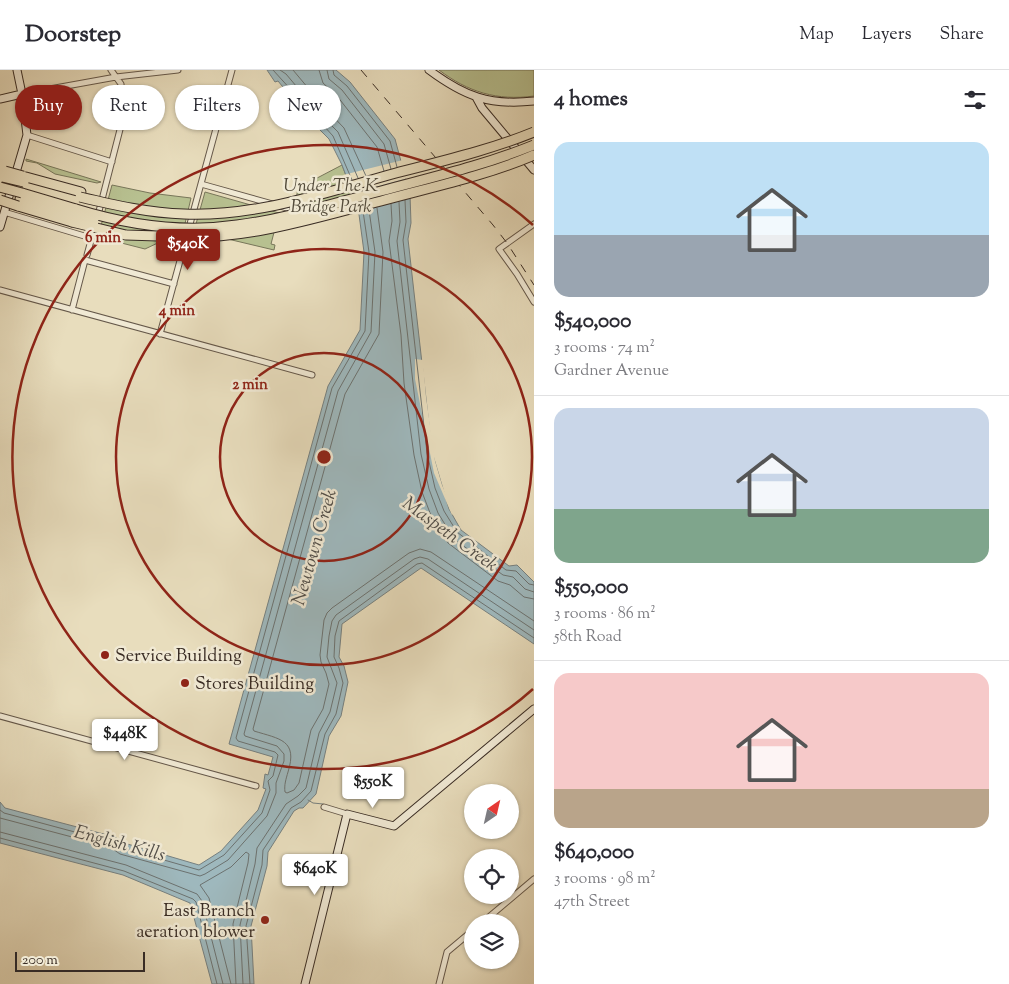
<!DOCTYPE html>
<html lang="en">
<head>
<meta charset="utf-8">
<style>
	body { margin:0; font-family:"Sorts Mill Goudy",serif; background:#f7f7f7; color:#2b2b33; height:100vh; display:flex; flex-direction:column; font-size:19px; white-space:nowrap }
	* { box-sizing:border-box; margin:0 }
	p { font-size:16px; color:#7c7c81 }
	.icon { flex:none; width:28px; height:28px; fill:none; stroke:currentColor; stroke-width:2; stroke-linecap:round; stroke-linejoin:round }
	.map { position:relative; flex:1; overflow:hidden }
	.details { display:flex; flex-direction:column; background:#fff; width:475px }
	.details>* { flex:none }
	.top-card { position:absolute; left:15px; top:15px; width:444px; height:45px; display:flex; gap:10px }
	.needle { width:32px; rotate:34deg }
	.controls { position:absolute; left:464px; top:714px; display:grid; gap:10px }
	.controls a { display:grid; place-items:center; width:55px; height:55px; border-radius:50%; background:#fff; box-shadow:0 1px 4px #0004; font-size:25px }
	.scale { position:absolute; left:15px; bottom:12px; width:130px; box-sizing:border-box; padding-left:5px; border:2px solid #392c24; border-top:0; font-size:14px; line-height:18px; white-space:nowrap; color:#392c24; -webkit-text-stroke:4px #f0e9d4; paint-order:stroke }
	.price { position:absolute; translate:-50% -42px; padding:0 11px; border-radius:5px; background:#fff; color:#222; font-size:16px; line-height:32px; filter:drop-shadow(0 1px 2px #0008) }
	.price::after { content:''; position:absolute; left:50%; top:30px; width:15px; height:11px; margin-left:-8px; background:inherit; clip-path:polygon(0 0,100% 0,50% 100%) }
	.price.selected { background:#8f2418; color:#fff }
	ul { padding:0; list-style:none }
	li { display:grid; align-content:center; gap:10px; height:265px; padding:0 20px }
	li+li { border-top:1px solid #e1e1e2 }
	li span { display:grid; place-items:center; height:155px; border-radius:15px; color:#555 }
	li>.icon { margin-inline-start:auto }
	span .icon { width:90px; height:90px; fill:#fffc; stroke-width:1 }
	li b { font-size:21px }
	h2 { display:flex; justify-content:space-between; align-items:center; height:60px; padding:0 20px; font-size:21px }
	.pill { padding:0 18px; border-radius:22px; background:#fff; box-shadow:0 1px 4px #0004; font-size:18px; line-height:45px }
	.pill.selected { background:#8f2418; color:#fff }
	header { display:flex; align-items:center; gap:30px; box-sizing:border-box; height:70px; padding:0 25px; background:#fff; border-bottom:1px solid #e1e1e2 }
	header strong { font-size:24px }
	nav { display:flex; gap:28px; margin-inline-start:auto; font-size:18px }
	main { display:flex; flex:1; min-height:0 }
	.map>svg:first-child { display:block }
	.green { fill:#b7c090; stroke:#78765a }
	.water { fill:#9eb8bd; stroke:#768080 }
	.pier { fill:#e8ddbd }
	.lines { fill:none; stroke-linecap:round; stroke-linejoin:round }
	.shore { stroke:#6c7270; stroke-width:1 }
	.stream { stroke:#768080; stroke-width:1 }
	.street-casing { stroke:#65584a; stroke-width:7 }
	.secondary-casing { stroke:#392c24; stroke-width:9 }
	.highway-casing { stroke:#392c24; stroke-width:11 }
	.street { stroke:#f0e9d4; stroke-width:5 }
	.secondary { stroke:#f0e9d4; stroke-width:7 }
	.highway { stroke:#e8ddbd; stroke-width:9 }
	.rail { stroke:#392c24; stroke-width:1; stroke-dasharray:9 9; stroke-linecap:butt }
	.highway-bridge-casing { stroke:#392c24; stroke-width:11; stroke-linecap:butt }
	.highway-bridge { stroke:#e8ddbd; stroke-width:9 }
	.ring { fill:none; stroke:#8f2418; stroke-width:2.5 }
	.poi-dot { fill:#8f2418; stroke:#f0e9d4; stroke-width:2 }
	.labels { text-anchor:middle; stroke-width:5; stroke-linejoin:round; paint-order:stroke }
	.park-label { font-size:18px; font-style:italic; fill:#524a3a; stroke:#f0e9d4 }
	.poi-label { font-size:18px; fill:#392c24; stroke:#f0e9d4; text-anchor:start }
	.water-label { font-size:19px; font-style:italic; fill:#524f4a; stroke:#f0e9d4 }
	.centre { fill:#8f2418; stroke:#f0e9d4; stroke-width:2.5 }
	.ring-label { font-size:15px; text-anchor:middle; font-weight:bold; fill:#8f2418; stroke:#f0e9d4; stroke-width:5; stroke-linejoin:round; paint-order:stroke }
</style>
</head>
<body>
<header>
<strong>Doorstep</strong>
<nav><a>Map</a><a>Layers</a><a>Share</a></nav>
</header>
<main>
<div class="map">
<svg width="534" height="914" viewBox="0 0 534 914">
	<rect width="100%" height="100%" fill="#e8ddbd"/>
	<filter id="stains"><feTurbulence type="fractalNoise" baseFrequency=".004" numOctaves="4"/><feColorMatrix values="0 0 0 0 .2 0 0 0 0 .09 0 0 0 0 .02 0 0 0 .5 -.17"/></filter>
	<radialGradient id="worn" r=".72"><stop offset=".6" stop-color="#630" stop-opacity="0"/><stop offset="1" stop-color="#630" stop-opacity=".3"/></radialGradient>
	<path class="green" d="M439,0h95v26c-37,5 -66,-4 -95,-26z
		M26,89l75,23 -4,1 -42,-9 -18,-11 -11,-2z
		M342,95l16,42 -66,16 6,-35z
		M112,115l38,8 41,5 -11,47 -18,-4 -17,8 -47,-12z
		M205,122l74,21 -8,31 4,1 -1,5 -80,-19z"/>
	<path class="water" d="M267,0h69l14,12 45,57 15,56 1,28 -3,16 24,213 17,57 12,21 48,36 8,-1 17,17v62l-113,-76 -79,56 -3,33 5,9 4,16 -7,34 -12,20 -13,58 -13,14h-4l-5,3 -26,41 -1,14 -16,60 3,58h-42l-22,-81 -67,-28 -123,-32v-41l5,6 110,29 9,6 75,22 22,-14 37,-41 8,-21 -3,-1 2,-14 3,1 5,-18 -44,-13 99,-358 32,-56 4,-78 -6,-45 -16,-42 -13,-26 -19,-19 -32,-39 -3,1z"/>
	<path class="pier" d="M403,90l5,18 -58,16 -7,-19z
		M415,289l8,1 3,37 9,64 7,24 12,28 -2,2 -18,-42 -19,-94z"/>
	<g class="lines">
		<path class="shore" d="M273,0l60,66 19,44
			M280,0l6,4 32,38 20,20 20,46
			M293,0l31,37 20,21 22,48
			M319,0l4,13 14,13 40,51 7,24
			M327,0l2,9 13,11 42,54 7,25
			M333,0l1,5 13,11 43,55 7,26
			M405,130l1,22 -3,18 24,213 8,35 9,23 13,21 49,38 10,1 13,13 5,1
			M399,132l1,20 -3,19 24,213 8,35 9,24 16,26 49,36 10,2 12,12 9,3
			M391,134l1,17 -3,20 12,94 3,48 10,72 8,37 10,26 16,25 50,38 12,4 14,12 10,2
			M377,138l6,44 -4,82 -34,60 -92,335 1,2c26,8 44,9 34,41 -2,7 -4,13 -3,20l2,1 7,-3 5,-7 12,-53 12,-21 6,-25 -3,-11 -5,-11 -1,-7 4,-35 3,-7 5,-5 77,-55 11,-4 11,3 103,69
			M0,740l4,3 108,29 10,6 77,22 25,-15 38,-42 8,-23 -2,-9 5,-5 5,-21 -3,-3 -37,-11 -2,-3 96,-350 33,-57 4,-79 -6,-41
			M0,748l110,29 10,7 80,22 5,-2 23,-14 39,-44 9,-23v-10l8,-22v-7l-7,-8 -32,-10 -1,-2 94,-343 33,-59 4,-80 -6,-42
			M0,762l126,33 71,29 5,7 21,83
			M0,768l124,33 69,28 3,3 21,82
			M231,914l-22,-86 -9,-13 31,-18 15,-15 3,2 -1,9 -15,61 3,60
			M243,914l-3,-59 15,-61 2,-16 29,-44 12,-8 8,-8 13,-55 11,-21 7,-29 -10,-26 2,-21 3,-15 4,-6 78,-56 6,-2 8,2 106,71
			M250,914l-4,-58 16,-61 1,-15 28,-42 10,-6 10,-11 14,-57 11,-20 7,-31 -4,-15 -5,-11 1,-21 4,-15 78,-57 5,-1 112,75"/>
		<path class="stream" d="M308,730l5,3 10,1"/>
		<defs>
			<path id="street" d="M22,24l94,-17 62,-7
				M27,65l85,27
				M201,114l86,24
				M4,142l87,26
				M98,145l26,-101 -3,-30 -10,-14
				M534,154l-35,25 18,25 17,28
				M87,185l8,-29
				M0,220l312,85
				M72,240l13,-50 89,24
				M160,264l72,-264
				M0,646l256,70
				M324,737l23,7
				M483,852l51,-43
				M439,914l8,-32 25,-21"/>
			<path id="secondary" d="M429,0c35,26 60,36 105,31
				M476,27l6,11 52,62
				M0,29l22,-5
				M0,157l27,-92 -5,-41 -5,-24
				M305,914l42,-170 47,12 140,-117"/>
			<path id="highway" d="M26,107l55,15
				M22,123l54,16
				M20,129l54,17
				M18,136l54,16
				M158,166l18,1"/>
		</defs>
		<use href="#street" class="street-casing"/>
		<use href="#secondary" class="secondary-casing"/>
		<use href="#highway" class="highway-casing"/>
		<use href="#street" class="street"/>
		<use href="#secondary" class="secondary"/>
		<use href="#highway" class="highway"/>
		<path class="rail" d="M361,0l132,155 14,18 27,42"/>
		<defs>
			<path id="highway-bridge" d="M5,101l18,5
				M3,107l21,5
				M0,117l22,6
				M80,127c34,8 69,16 104,17 73,3 143,-22 212,-41 46,-12 94,-23 138,-41
				M0,130l18,6
				M76,139c52,16 107,24 161,16 49,-6 97,-22 144,-34 52,-14 104,-26 153,-46
				M74,146l20,6
				M72,152l54,13 32,1
				M176,167c71,3 138,-19 205,-36 51,-14 104,-25 153,-46"/>
		</defs>
		<use href="#highway-bridge" class="highway-bridge-casing"/>
		<use href="#highway-bridge" class="highway-bridge"/>
	</g>
	<g class="ring">
		<circle cx="324" cy="387" r="104"/>
		<circle cx="324" cy="387" r="208"/>
		<path d="M533 619A312 312 0 1 1 533 155"/>
	</g>
	<g class="poi-dot">
		<circle cx="105" cy="585" r="5"/>
		<circle cx="185" cy="613" r="5"/>
		<circle cx="265" cy="850" r="5"/>
	</g>
	<g class="labels">
		<g class="park-label">
			<text x="331" y="121">Under The K<tspan x="331" dy="21">Bridge Park</tspan></text>
		</g>
		<g class="poi-label">
			<text x="115" y="591">Service Building</text>
			<text x="195" y="619">Stores Building</text>
			<text x="255" y="846" text-anchor="end">East Branch<tspan x="255" dy="21">aeration blower</tspan></text>
		</g>
		<g class="water-label">
			<text transform="translate(451 463) rotate(36)" y="7">Maspeth Creek</text>
			<text transform="translate(313 477) rotate(-74)" y="7">Newtown Creek</text>
			<text transform="translate(120 772) rotate(15)" y="7">English Kills</text>
		</g>
	</g>
	<circle cx="324" cy="387" r="8" class="centre"/>
	<g class="ring-label">
		<text x="103" y="172">6 min</text>
		<text x="177" y="245">4 min</text>
		<text x="250" y="319">2 min</text>
	</g>
	<rect width="100%" height="100%" filter="url(#stains)"/>
	<rect width="100%" height="100%" fill="url(#worn)"/>
</svg>
<div class="controls">
<a><svg class="needle" viewBox="-14 -14 28 28"><path d="M0-13l5 13h-10z" fill="#e53935"/><path d="M0 13l5-13h-10z" fill="#7c7c81"/></svg></a>
<a><svg class="icon" aria-label="locate" viewBox="0 0 24 24"><circle cx="12" cy="12" r="6"/><path d="M12 2v4M12 18v4M2 12h4M18 12h4"/></svg></a>
<a><svg class="icon" aria-label="layers" viewBox="0 0 24 24"><path d="M12 4l9 5-9 5-9-5zM3 14l9 5 9-5"/></svg></a>
</div>
<div class="scale">200 m</div>
<b class="price selected" style="left:188px;top:201px">$540K</b>
<b class="price" style="left:125px;top:691px">$448K</b>
<b class="price" style="left:373px;top:739px">$550K</b>
<b class="price" style="left:315px;top:826px">$640K</b>
<div class="top-card">
<a class="pill selected">Buy</a>
<a class="pill">Rent</a>
<a class="pill">Filters</a>
<a class="pill">New</a>
</div>
</div>
<section class="details">
<h2>4 homes<svg class="icon" aria-label="filters" viewBox="0 0 24 24"><path d="M4 7h16M4 17h16"/><circle cx="9" cy="7" r="2"/><circle cx="15" cy="17" r="2"/></svg></h2>
<ul>
<li><span style="background:linear-gradient(#bfe0f5 60%,#9aa5b1 0)"><svg class="icon" aria-label="home" viewBox="0 0 24 24"><path d="M3 11l9-7 9 7M6 9v11h12V9"/></svg></span><div><b>$540,000</b><p>3 rooms · 74 m²</p><p>Gardner Avenue</p></div></li>
<li><span style="background:linear-gradient(#c9d6e8 65%,#7fa58c 0)"><svg class="icon" aria-label="home" viewBox="0 0 24 24"><path d="M3 11l9-7 9 7M6 9v11h12V9"/></svg></span><div><b>$550,000</b><p>3 rooms · 86 m²</p><p>58th Road</p></div></li>
<li><span style="background:linear-gradient(#f6c9c9 75%,#b9a48a 0)"><svg class="icon" aria-label="home" viewBox="0 0 24 24"><path d="M3 11l9-7 9 7M6 9v11h12V9"/></svg></span><div><b>$640,000</b><p>3 rooms · 98 m²</p><p>47th Street</p></div></li>
</ul>
</section>
</main>
</body>
</html>
